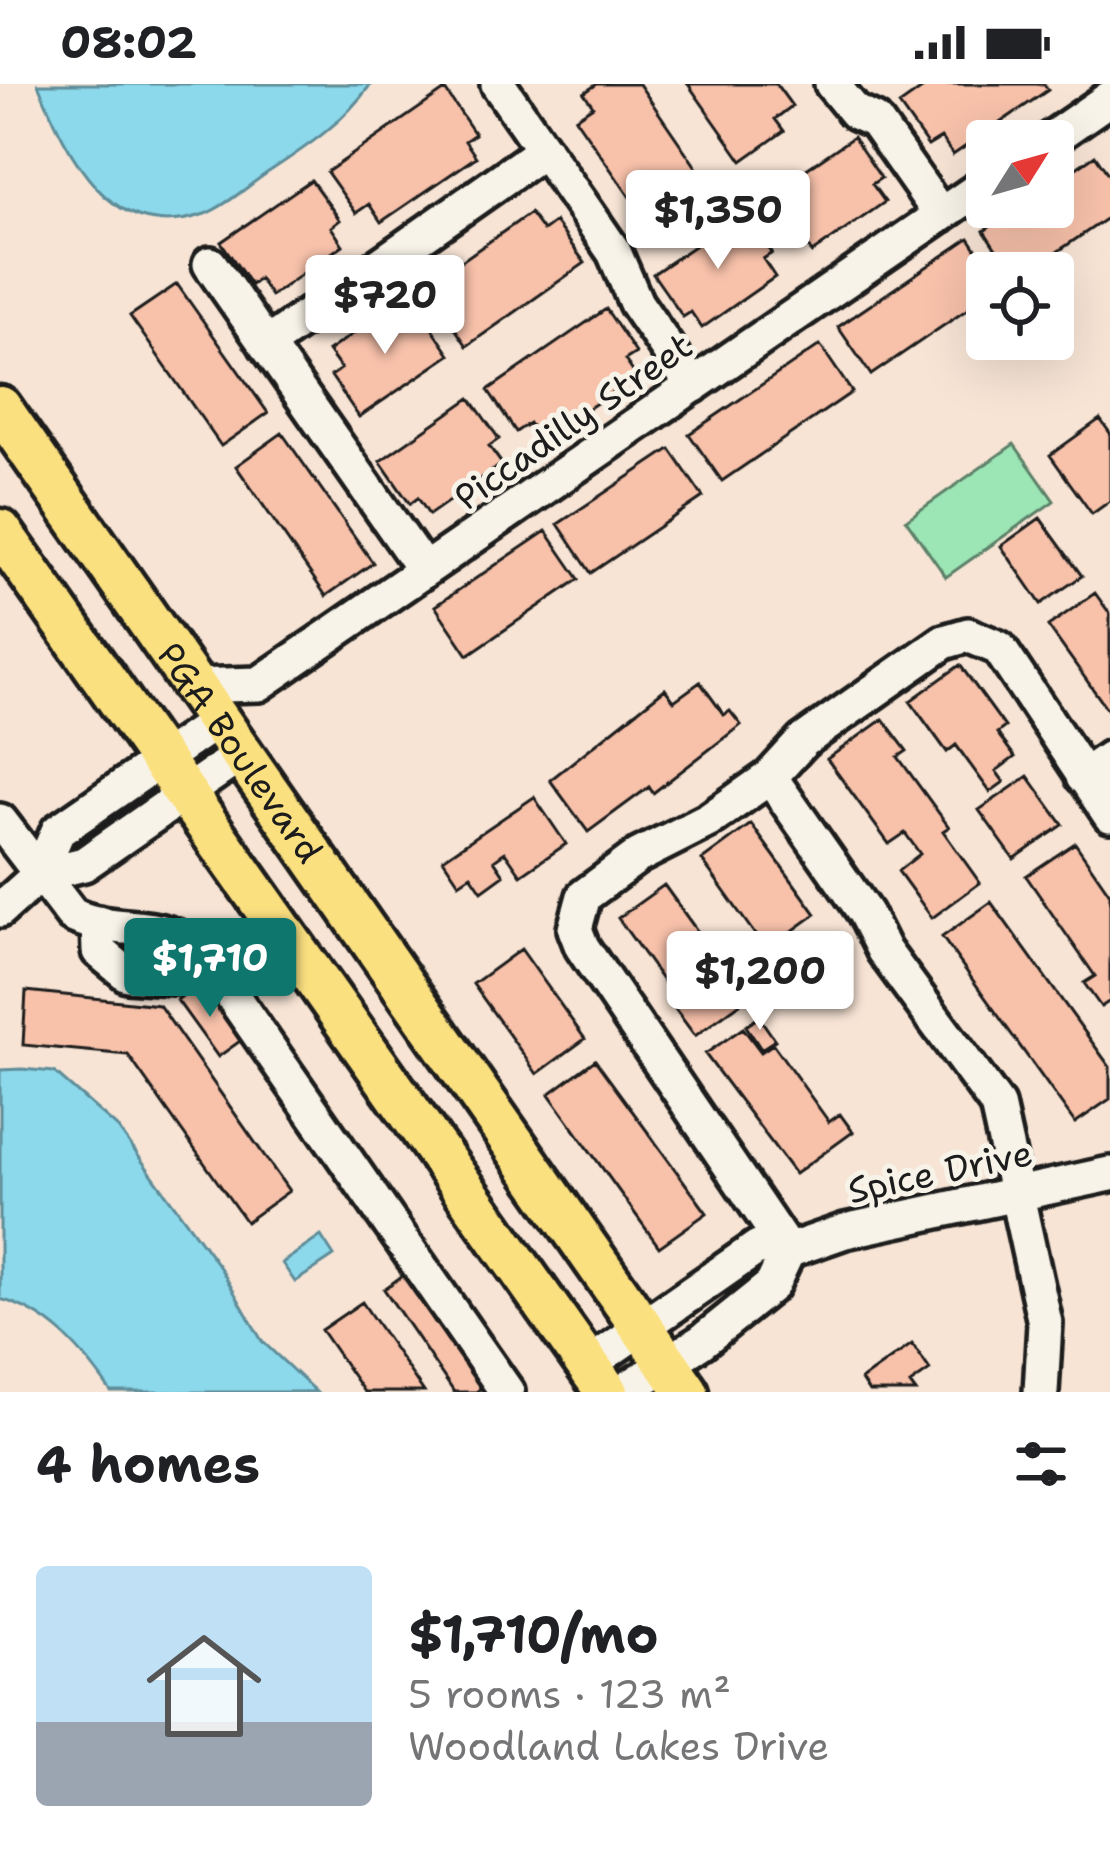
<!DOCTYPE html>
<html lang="en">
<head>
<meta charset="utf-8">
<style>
	body { margin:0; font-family:"Shantell Sans",sans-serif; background:#f6f6f6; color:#202124; height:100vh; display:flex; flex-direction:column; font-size:45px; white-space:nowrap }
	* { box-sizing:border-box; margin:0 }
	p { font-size:39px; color:#757577 }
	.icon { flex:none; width:66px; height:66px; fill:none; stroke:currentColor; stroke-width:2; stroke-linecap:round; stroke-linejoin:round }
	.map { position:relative; height:1308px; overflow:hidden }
	.panel { display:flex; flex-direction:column; background:#fff; flex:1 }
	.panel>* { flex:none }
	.needle { width:78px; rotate:53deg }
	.fabs { position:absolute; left:966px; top:36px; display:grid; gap:24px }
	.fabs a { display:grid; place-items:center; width:108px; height:108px; border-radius:12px; background:#fff; box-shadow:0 12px 48px #0002; font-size:60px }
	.price { position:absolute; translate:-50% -102px; padding:0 27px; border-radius:12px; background:#fff; color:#222; font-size:39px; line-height:78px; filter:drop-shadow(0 3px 6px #0008) }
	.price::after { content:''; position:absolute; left:50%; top:72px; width:36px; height:27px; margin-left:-18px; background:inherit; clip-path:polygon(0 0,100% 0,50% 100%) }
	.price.active { background:#0f766e; color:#fff }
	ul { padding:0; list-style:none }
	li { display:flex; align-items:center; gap:36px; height:300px; padding:0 36px }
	li span { display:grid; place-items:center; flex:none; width:336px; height:240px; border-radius:12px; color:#555 }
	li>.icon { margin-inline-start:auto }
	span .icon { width:144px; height:144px; fill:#fffc; stroke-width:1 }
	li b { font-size:51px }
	h2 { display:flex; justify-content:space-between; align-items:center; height:144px; padding:0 36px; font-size:51px }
	.status { display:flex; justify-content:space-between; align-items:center; height:84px; padding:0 60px; background:#fff; direction:ltr }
	.status svg { height:33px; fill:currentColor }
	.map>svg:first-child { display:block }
	.green { fill:#9ce5b5; stroke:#5c8068; stroke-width:3 }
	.water { fill:#8cd9ec; stroke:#5f8d99; stroke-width:3 }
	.building { fill:#f7c1aa; stroke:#1c1c1c; stroke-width:3 }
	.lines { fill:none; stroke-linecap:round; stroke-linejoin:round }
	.minor-casing { stroke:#1c1c1c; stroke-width:42 }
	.major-casing { stroke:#1c1c1c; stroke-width:51 }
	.minor { stroke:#f7f3e8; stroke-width:33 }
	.major { stroke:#fbe080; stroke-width:42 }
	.labels { text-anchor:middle; stroke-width:10; stroke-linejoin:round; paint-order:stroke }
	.street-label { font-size:36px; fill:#1c1c1c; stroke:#f7f3e8 }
</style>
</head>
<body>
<div class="status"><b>08:02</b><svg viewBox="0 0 49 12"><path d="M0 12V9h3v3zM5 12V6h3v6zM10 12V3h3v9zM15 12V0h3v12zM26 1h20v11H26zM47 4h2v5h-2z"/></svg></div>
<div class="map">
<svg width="1110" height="1308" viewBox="0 0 1110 1308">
	<rect width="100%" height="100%" fill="#f7e4d5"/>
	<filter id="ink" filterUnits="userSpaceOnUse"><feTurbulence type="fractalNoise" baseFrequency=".00833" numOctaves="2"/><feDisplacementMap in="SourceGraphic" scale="24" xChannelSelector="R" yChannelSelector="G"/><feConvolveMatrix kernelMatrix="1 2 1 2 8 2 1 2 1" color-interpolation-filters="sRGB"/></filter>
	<g filter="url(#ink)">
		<path class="green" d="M1014,360l40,57 -108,76 -40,-57z"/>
		<path class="water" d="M38,0h333c-29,40 -63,62 -104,89 -18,12 -41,33 -62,41 -95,33 -137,-58 -167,-130z
			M22,985l32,3 64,56 103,141 41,72 54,51h-205c-28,-41 -61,-80 -111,-93v-229z
			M321,1152l13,20 -39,26 -13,-19z"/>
		<path class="building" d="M597,0h42l68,99 -43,30 -7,-10 -16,10 -66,-95 18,-12 -9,-13z
			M688,0h88l16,22 -17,13 9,12 -42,30z
			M929,0h115l4,6 -95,65 -12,-17 -13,8 -29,-41z
			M445,6l30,44 -10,7 11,16 -95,65 -12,-18 -13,9 -29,-41z
			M853,53l28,41 -9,6 13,18 -73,51 -11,-17 -9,6 -29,-43z
			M1095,71l15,22v39l-84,57h-14l-28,-42 35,-24h34v-23z
			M311,96l29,40 -9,7 12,18 -72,51 -12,-17 -8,6 -30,-43z
			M744,128l28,41 -9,6 12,18 -73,51 -11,-16 -8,5 -30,-43z
			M530,129l13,18 12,-9 30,41 -118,83 -30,-44 10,-7 -11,-16z
			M969,154l23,35h-5v23l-116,79 -33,-48z
			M177,200l91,129 -47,33 -91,-130z
			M401,217l12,16 8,-5 29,43 -91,62 -28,-41 10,-7 -13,-18z
			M606,225l30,44 -11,7 11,16 -95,65 -12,-18 -13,9 -28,-42z
			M820,261l32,47 -130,89 -33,-47z
			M470,314l29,41 -10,7 13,18 -73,51 -11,-17 -8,6 -30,-43z
			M1100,335l10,14v68l-18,13 -42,-59z
			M282,349l91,130 -47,33 -90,-130z
			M670,365l33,48 -112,76 -33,-49z
			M1040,434l42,58 -41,28 -40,-58z
			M546,447l33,48 -111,76 -33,-49z
			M1095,509l15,21v99l-62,-87z
			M960,581l45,62 -8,6 18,24 -19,14 8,11 -14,10 -34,-47 -9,7 -37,-51z
			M700,598l24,33 6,-4 11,14 -88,68 -4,-6 -61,45 -38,-52 115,-91 9,12z
			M883,635l24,32 -9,6 51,70 -6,4 37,52 -48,35 -34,-47 22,-17 -15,-21 -16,11 -62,-85z
			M1028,692l35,49 -49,34 -35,-49z
			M534,713l32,47 -45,31 -16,-23 -11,8 10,15 -22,16 -11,-16 -12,8 -16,-24z
			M751,740l65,90 -50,36 -64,-90z
			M1075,759l35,51v107l-9,6 -17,-24 11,-7 -69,-100z
			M664,801l82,114 -51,37 -25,-34 5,-4 -57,-80z
			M991,818l119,165v32l-35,24 -133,-186z
			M521,865l64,90 -48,35 -64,-90z
			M202,898l41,57 -25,18 -41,-57z
			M26,907l133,14 130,186 -43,31 -118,-167 -105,-10z
			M759,933l16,23 -14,9 -15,-23z
			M743,944l18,24 12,-8 56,78 11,-8 13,18 -58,42 -90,-120z
			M595,976l112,153 -48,34 -110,-153z
			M406,1189l79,112 -9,7h-22l-70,-103z
			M362,1218l62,90h-60l-43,-62z
			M912,1260l18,26 -20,14 6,8h-47l-8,-12z"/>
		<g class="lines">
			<defs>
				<path id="minor" d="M498,0l116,168 22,51 57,83
					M832,0l23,28 20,9 66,94
					M1048,57l62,-43
					M210,180l214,306
					M266,261l278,-195
					M191,602l68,-2 728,-501
					M770,693l95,136 19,38 113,154 48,218 -4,69
					M1083,693l27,-19
					M0,737l72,94c48,22 88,0 132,40l303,437
					M39,791l45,-11 155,-108
					M0,826l39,-35 19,-44 158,-109
					M98,839l1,28 28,23 46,3 27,-25
					M788,1167l-206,-304 -7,-18 9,-33 54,-40 71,-36 61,-43 33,-36 141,-99 24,-7 31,13 111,167
					M588,1281l170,-118 30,4 57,-20 265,-57
					M622,1308l79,-50 71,-57 16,-34"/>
				<g id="major">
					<path id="s1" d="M0,324l687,984"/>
					<path d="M0,447l607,861"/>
				</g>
			</defs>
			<use href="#minor" class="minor-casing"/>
			<use href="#major" class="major-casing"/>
			<use href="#minor" class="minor"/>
			<use href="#major" class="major"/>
		</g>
	</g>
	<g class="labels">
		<g class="street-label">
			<text transform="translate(573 337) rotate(-35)" y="13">Piccadilly Street</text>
			<text dy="13" stroke="none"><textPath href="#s1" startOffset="420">PGA Boulevard</textPath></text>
			<text transform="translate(940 1087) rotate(-12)" y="13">Spice Drive</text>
		</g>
	</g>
</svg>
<div class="fabs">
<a><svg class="needle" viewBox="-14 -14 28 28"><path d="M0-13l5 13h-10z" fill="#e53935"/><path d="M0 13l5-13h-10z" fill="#757577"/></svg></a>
<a><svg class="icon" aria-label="locate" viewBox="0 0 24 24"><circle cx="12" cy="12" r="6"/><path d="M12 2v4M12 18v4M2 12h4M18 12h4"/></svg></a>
</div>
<b class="price" style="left:718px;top:188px">$1,350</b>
<b class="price" style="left:385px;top:273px">$720</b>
<b class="price active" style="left:210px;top:936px">$1,710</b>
<b class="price" style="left:760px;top:949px">$1,200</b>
</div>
<section class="panel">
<h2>4 homes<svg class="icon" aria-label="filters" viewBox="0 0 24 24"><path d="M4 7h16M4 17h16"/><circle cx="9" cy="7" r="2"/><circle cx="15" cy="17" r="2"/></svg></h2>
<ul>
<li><span style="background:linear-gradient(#bfe0f5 65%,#9aa5b1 0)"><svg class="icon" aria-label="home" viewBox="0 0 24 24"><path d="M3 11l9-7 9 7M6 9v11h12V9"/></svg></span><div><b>$1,710/mo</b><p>5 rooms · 123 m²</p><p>Woodland Lakes Drive</p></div></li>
</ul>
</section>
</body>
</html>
